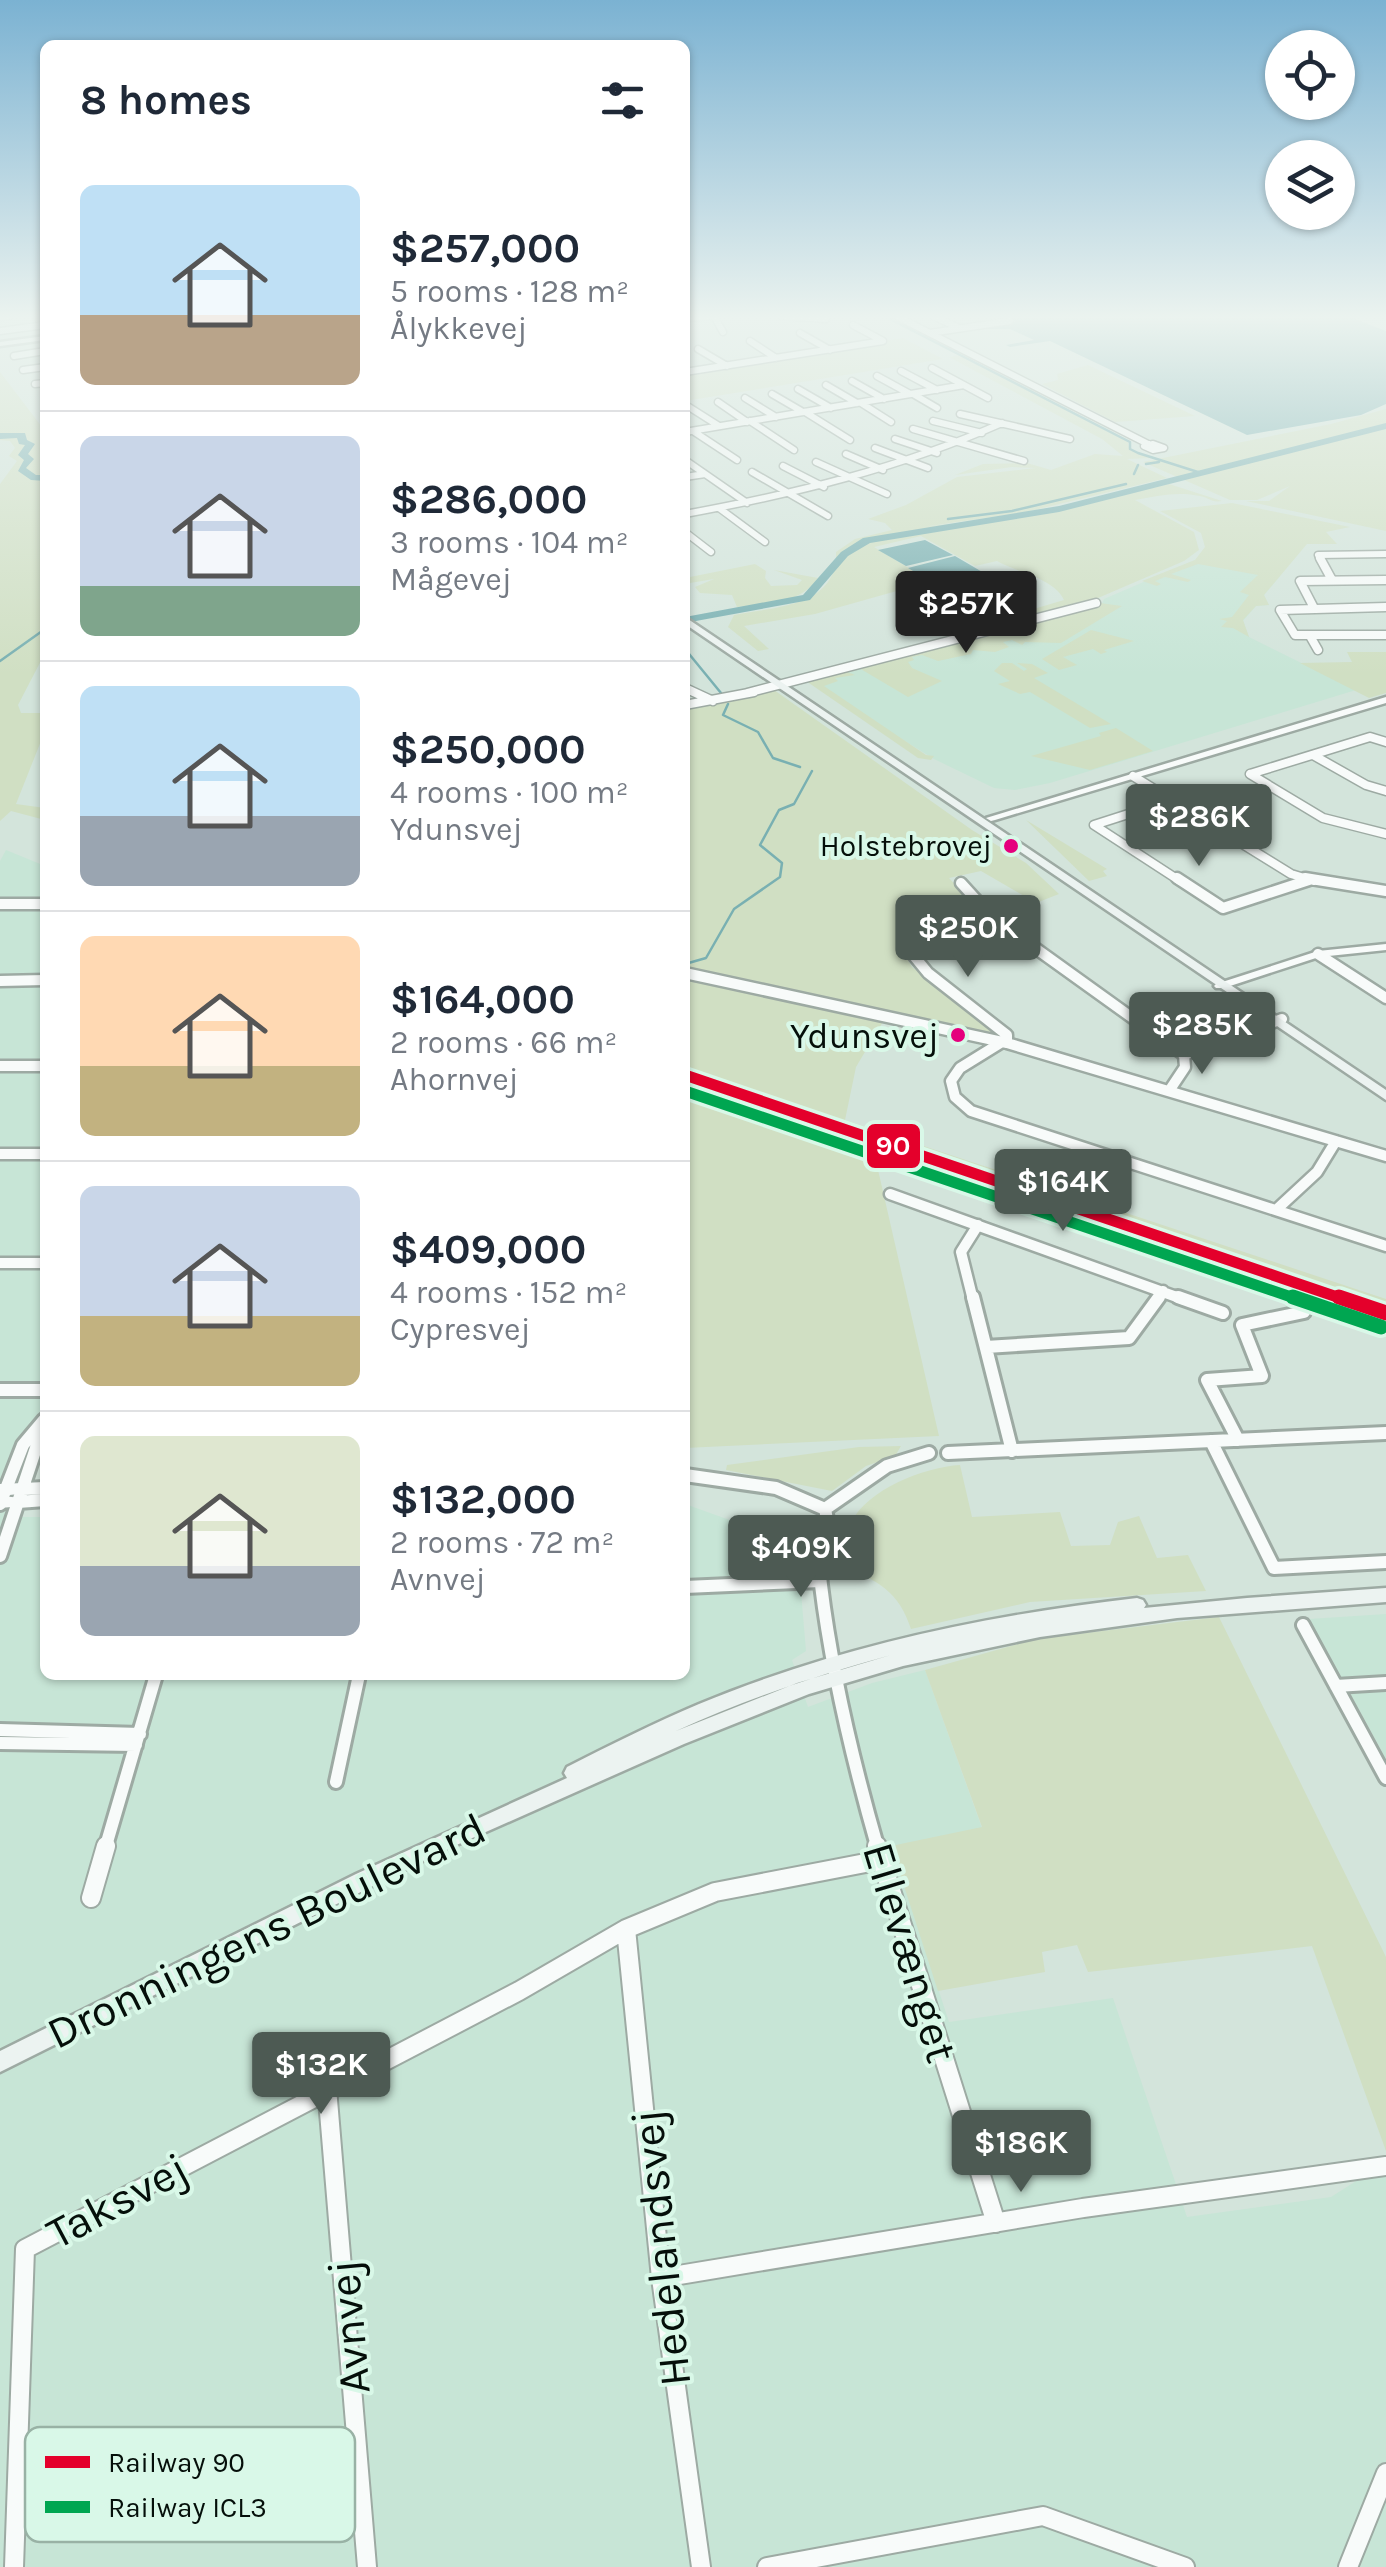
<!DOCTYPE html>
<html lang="en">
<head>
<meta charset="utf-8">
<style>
	body { margin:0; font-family:Karla,sans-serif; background:#f6f6f7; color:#1f2937; height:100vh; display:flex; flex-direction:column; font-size:38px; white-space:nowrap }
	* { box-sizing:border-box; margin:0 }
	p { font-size:32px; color:#747a83 }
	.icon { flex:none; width:55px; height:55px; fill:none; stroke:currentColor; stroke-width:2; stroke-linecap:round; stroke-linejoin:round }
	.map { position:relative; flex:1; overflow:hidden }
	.panel { position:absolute; left:40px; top:40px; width:650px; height:1640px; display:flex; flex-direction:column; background:#fff; border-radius:15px; box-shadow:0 2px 8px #0004 }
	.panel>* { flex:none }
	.fabs { position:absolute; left:1265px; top:30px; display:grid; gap:20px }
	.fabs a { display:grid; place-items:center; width:90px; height:90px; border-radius:50%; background:#fff; box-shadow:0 2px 8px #0004; font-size:50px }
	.price { position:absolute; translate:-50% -85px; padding:0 22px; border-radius:10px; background:#4d5a53; color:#fff; font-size:32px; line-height:65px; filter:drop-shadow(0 2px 5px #0008) }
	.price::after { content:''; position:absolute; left:50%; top:60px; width:30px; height:22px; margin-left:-15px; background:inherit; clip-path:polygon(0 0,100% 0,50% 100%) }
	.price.current { background:#222; color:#fff }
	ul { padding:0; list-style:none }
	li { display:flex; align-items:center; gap:30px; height:250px; padding:0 40px }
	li+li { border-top:2px solid #e0e1e3 }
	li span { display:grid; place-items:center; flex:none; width:280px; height:200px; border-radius:15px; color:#555 }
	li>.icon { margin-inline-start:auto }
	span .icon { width:120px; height:120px; fill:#fffc; stroke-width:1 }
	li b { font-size:42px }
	h2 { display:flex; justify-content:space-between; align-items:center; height:120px; padding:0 40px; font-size:42px }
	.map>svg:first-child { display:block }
	.built { fill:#c7e5d6 }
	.green { fill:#d0dfc3 }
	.water { fill:#79b0b2 }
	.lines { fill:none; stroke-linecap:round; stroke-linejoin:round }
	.stream { stroke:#79b0b2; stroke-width:2.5 }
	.river { fill:#79b0b2; fill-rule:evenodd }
	.minor-far4-casing { stroke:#9daaa3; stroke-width:9 }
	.minor-far3-casing { stroke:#9daaa3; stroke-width:11 }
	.minor-far2-casing { stroke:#9daaa3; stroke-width:15 }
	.minor-far1-casing { stroke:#9daaa3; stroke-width:18 }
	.minor-casing { stroke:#9daaa3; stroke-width:22 }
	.tertiary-casing { stroke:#9daaa3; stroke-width:5 }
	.secondary-casing { stroke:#9daaa3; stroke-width:5 }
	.minor-far4 { stroke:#f8fbfa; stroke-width:6 }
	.minor-far3 { stroke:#f8fbfa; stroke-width:8 }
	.minor-far2 { stroke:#f8fbfa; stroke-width:10 }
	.minor-far1 { stroke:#f8fbfa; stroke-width:12 }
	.minor { stroke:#f8fbfa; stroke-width:18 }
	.tertiary { fill:#f8fbfa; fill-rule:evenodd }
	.secondary { fill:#ecf3f1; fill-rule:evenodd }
	.rail-1-far1-casing { stroke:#d9f8e8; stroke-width:18 }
	.rail-1-casing { stroke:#d9f8e8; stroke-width:22 }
	.rail-2-far1-casing { stroke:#d9f8e8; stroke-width:18 }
	.rail-2-casing { stroke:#d9f8e8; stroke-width:22 }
	.rail-1-far1 { stroke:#e4002b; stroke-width:11 }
	.rail-1 { stroke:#e4002b; stroke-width:15 }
	.rail-2-far1 { stroke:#00a651; stroke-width:11 }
	.rail-2 { stroke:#00a651; stroke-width:15 }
	.bus-dot { fill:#e5007d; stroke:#d9f8e8; stroke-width:4 }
	.labels { text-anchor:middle; stroke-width:8; stroke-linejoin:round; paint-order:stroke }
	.far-bus-label { font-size:30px; fill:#050f0a; stroke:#d9f8e8; text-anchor:end }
	.bus-label { font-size:36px; fill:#050f0a; stroke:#d9f8e8; text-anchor:end }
	.near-street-label { font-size:45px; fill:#050f0a; stroke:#d9f8e8 }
	.key { fill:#d9f8e8; stroke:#99b2a5; stroke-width:2.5 }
	.key-label { font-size:28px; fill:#050f0a }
	.line-badge { stroke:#d9f8e8; stroke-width:4 }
	.badge-label { font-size:28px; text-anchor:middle; font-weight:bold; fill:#fff }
</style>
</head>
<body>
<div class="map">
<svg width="1386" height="2567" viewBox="0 0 1386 2567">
	<rect width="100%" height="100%" fill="#d3e4db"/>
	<path class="built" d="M1195,560l85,16 -16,19 5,10 -13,1 -13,15 6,16 107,53 -306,93 -35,7 -21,-2 -60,-29 -121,-75 1,-4 288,-76 2,-5z
		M6,850l39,16v581l-23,70h23v158h640v-171l64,23 27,31 23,10 7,83 -14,9 16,47 64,-24 53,-13 57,158 -90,19 57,175 164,-24 74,219 144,-20 55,-35v405h-1386v-1706z
		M1386,1614v145l-77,-140z"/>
	<path class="green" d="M903,338l40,21 -258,42v-27z
		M959,355l169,87 1,7 22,9 -24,1 40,19 -145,35 -100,14 115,-13 132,-30 53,17c-11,2 -12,-3 -22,-5 -22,-5 -44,0 -65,4l59,32 5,18 -15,11 -86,37 -121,33 -4,-4 91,-27c-10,-22 -46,-27 -67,-39l-22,5 -54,-30 -47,11 63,38 -14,3 -5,-3 -103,29 -71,12 25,23 -11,2 -30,-24 6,-12c40,-8 104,-8 102,-63l19,-13 37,-9 -7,-7 -17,-4 38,-14 51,-28 79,-9 -24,-1 -57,8 28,-11 44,-1 24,7 44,-16 28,2 -21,-17 -153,-82z
		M1088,365l107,51 -80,6 -73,-38 16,-4 -1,-6z
		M0,372l45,59v222l-27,52 3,8h24v18l-29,73 29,4v12l-34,-9 -11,10v-337l17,-23 -8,-5 6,-8 -5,-7 -10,-1z
		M1386,409v122l-140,-30h23l21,-15 -33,14h-27l-87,-38 188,-38z
		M1232,503l118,24 -24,5 11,12h-30l-43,51 5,10 -13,1 -13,14 6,17 -16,-9 -12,-1 6,-6 -8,-2 13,-2 17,-22 -9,-3 18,-17 -60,-11 -27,10 20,6 -3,2 -23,-5 -10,4 6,3 -4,2 -15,-5 53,-21 10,-13 -4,-14 -41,-22z
		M755,564l11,7 -1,7 6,8 26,-1 5,-5 -28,-10 44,8c-19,27 -50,25 -81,29l-5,-12 -32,-2 -5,-6 19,-8 -24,4 -5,-5z
		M1100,603l22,3 -61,37 -36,-1 -3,3 -10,-5 -9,2 6,5 -14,5 -22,-2 -2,4 -33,7 -16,-6 -10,2 2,3 -6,2 4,6 30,13 -34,16 -49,-29z
		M1091,630l43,11 -30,9 3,2 -6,2 -8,-5 -30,8 14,8 -18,5 -17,-11z
		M1347,652h39v41l-17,5 -69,-35 52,-1z
		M1002,663h10l12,8 3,-2 -10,-6 15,1 16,9 -14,5 77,46 -21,4 -60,-36 -10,2 -22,-10 12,-3 -16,-10z
		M845,671l10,4 -20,3 3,3 -14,5 102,69 8,1 -3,4 -13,-2 -112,-77z
		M774,690l198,140 54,33 33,31 -23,9 -55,-32 -32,7 38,41 -70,24 -11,14 6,10 86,68 -1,3 -312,-67v-263z
		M1116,728l37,23 -63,19 -59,-14 70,-20 -2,-3z
		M1026,820l81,49 -4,2 4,5 -18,5z
		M685,976l199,44 -28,47 -11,53 541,179v11l-701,-242z
		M685,1087l31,10 12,-2 145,53 66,288 -254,12z
		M901,1446l-6,10 -29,10 -34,25 -106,-21 1,-5 132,-18z
		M960,1465l12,52 88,-5 11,34 39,-1 8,-23 21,-6 18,42 31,-3 18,36 -176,11 -119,27c-11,-35 -34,-53 -71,-59 2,-16 4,-32 11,-47 16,-34 74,-56 109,-58z
		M1219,1617l167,340v194l-74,-205 -224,26 -11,-27 -35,7 3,20 -107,19 -47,-145 91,-19 -57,-157 111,-31z"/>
	<path class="water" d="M1010,316h337l39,15v73l-25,11 -114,20 -197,-94 -40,6 -4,-2 28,-5 -24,-11h-40l46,-7z
		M925,540l28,15 -47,11 -28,-16z
		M955,556l29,17 -47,12 -29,-17z
		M1003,593l26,14 -59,16 -26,-15z"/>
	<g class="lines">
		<path class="stream" d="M884,316l246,126v7l8,4 63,20
			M1146,464l13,-2
			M1134,474l4,-9
			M948,519l64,-8 114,-27
			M685,649l36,44
			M0,661l45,-32
			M728,704l-5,11 35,17 15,26 27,9
			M685,964l21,-6 28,-49 46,-32 2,-14 -22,-18 19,-35 15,-6 18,-33"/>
		<path class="river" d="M1386,423v6l-327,83 -189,31 -22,13 -38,44 -125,23v-6l118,-22 38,-43 22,-14 196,-32z
			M0,433h25l2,7 8,4 -7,10 6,5 -8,9 10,7h9v6l-14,-1 -13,-9 6,-11 -6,-5 7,-10 -6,-1 -2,-6 -17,1z"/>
		<defs>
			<path id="minor-far4" d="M714,316l9,16
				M780,316l46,3
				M896,316l252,128
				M933,316l26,12
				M0,317l10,-1
				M685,318l27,-2
				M0,331l45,-6
				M800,333l30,17
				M930,333l80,-12
				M750,341l26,17
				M698,349l29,17
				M14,356l31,-5
				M932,368l56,30
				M23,370l22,-3
				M901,371l36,19
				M685,372l198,-31 -30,-16
				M877,376l33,18
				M852,381l32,18
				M35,384l10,-1
				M826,385l31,18
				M798,389l33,19
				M772,394l31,18
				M913,394l24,14
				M745,398l31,19
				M718,402l29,20
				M861,403l30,19
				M689,407l30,19
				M805,412l45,28
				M960,414l110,25
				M750,421l44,29
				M933,421l49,12
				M913,429l111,32
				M693,431l44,29
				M685,432l279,-47
				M895,439l42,14
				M1153,444l11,4 -11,2 -9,-4z
				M875,448l53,20
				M846,454l37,16
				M685,460l62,43
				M816,462l71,32
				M783,466l41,21
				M752,472l76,44
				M685,477l20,-3
				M719,508l46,34
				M685,514c109,-20 215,-46 317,-91
				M685,532l26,20
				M1321,561l-3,-6 68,-1"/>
			<path id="minor-far3" d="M1320,558l12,22
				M1386,607l-106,3 15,25h91
				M1314,608l-14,-27 86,-1
				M1310,636l8,14
				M685,688l28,13
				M747,693l349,-90
				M685,705l69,-13
				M1313,755l53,30 20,6
				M1250,774l73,44 63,16
				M1250,774l120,-37 16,5
				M1133,776l158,98 23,7
				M1172,800l-78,25 86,56"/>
			<path id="minor-far2" d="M1177,878l46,30 86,-28
				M1305,878l81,13
				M961,883l31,34 192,138
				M0,904h45
				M996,920l-57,17 -25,19 14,17 79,62v8
				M1318,954l68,44
				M685,973l322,70 379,113
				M0,981l45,-1
				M1002,1042l-42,26 -9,13 4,16 16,14 415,135
				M1184,1055l98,-36
				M0,1066h45
				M1169,1091l16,-24 -1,-12
				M0,1154h45
				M890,1194l295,106
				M1276,1210l41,-38 19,-31
				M0,1263h45
				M973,1300l-12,-48 17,-27
				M1157,1300l6,-9"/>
			<path id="minor-far1" d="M973,1297l39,154
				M1178,1297l45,16
				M986,1347l143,-9 30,-41
				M0,1390h45
				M1238,1440l-31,-60 55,-4 -20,-51 62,-13
				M1211,1441l63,127 112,-6
				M948,1453l438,-20
				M685,1475l91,13 49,21
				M23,1489l22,-1
				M18,1502l27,-2
				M0,1504l23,-59 21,-25
				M825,1509c7,26 -8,50 -4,76 11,90 32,177 57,264
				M825,1509l62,-43 42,-13
				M0,1556l45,-135
				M685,1587l135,-6
				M1303,1625l83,153
				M1336,1686l50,-3
				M0,1730l140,4
				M0,1743l136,2
				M336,1782l23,-107
				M105,1849l51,-174"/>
			<path id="minor" d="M877,1846l119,377
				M91,1898l15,-52
				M626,1929l35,349 40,289
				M327,2088l40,479
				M661,2278l422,-70 303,-42
				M14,2567l11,-318 494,-258 107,-62 89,-37 166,-32
				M767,2567l276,-51 142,51
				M1348,2567l38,-94"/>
			<path id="tertiary" d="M45,336v4l-45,6v-4z
				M1386,697v6l-391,117 -4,1 -5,-3z
				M1386,944v6l-67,7 -95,31h-8l-2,-2 2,-2 102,-33z
				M23,1483l5,2 3,4 -3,4 -28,3v-12z
				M0,1496l23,2 3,4 -3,4 -23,2z"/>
			<path id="secondary" d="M685,617l701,473v10l-701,-476z
				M1386,1588v14l-209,16 -137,19 -137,29 -94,28 -125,50 -241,107 -443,221v-21l356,-177 211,-96 -3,-5 3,-6c43,-22 87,-44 132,-63 140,-58 288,-89 438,-106l6,2 3,5 -2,3 103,-10zM891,1655l-94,28 -121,48c70,-32 141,-56 215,-76z"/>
		</defs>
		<use href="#minor-far4" class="minor-far4-casing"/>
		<use href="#minor-far3" class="minor-far3-casing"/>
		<use href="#minor-far2" class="minor-far2-casing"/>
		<use href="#minor-far1" class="minor-far1-casing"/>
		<use href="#minor" class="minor-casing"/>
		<use href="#tertiary" class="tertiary-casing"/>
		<use href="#secondary" class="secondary-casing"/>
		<use href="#minor-far4" class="minor-far4"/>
		<use href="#minor-far3" class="minor-far3"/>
		<use href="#minor-far2" class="minor-far2"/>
		<use href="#minor-far1" class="minor-far1"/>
		<use href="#minor" class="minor"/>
		<use href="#tertiary" class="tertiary"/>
		<use href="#secondary" class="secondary"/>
		<defs>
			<path id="rail-1-far1" d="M685,1075l661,225"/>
			<path id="rail-1" d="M1339,1297l47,16"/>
			<path id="rail-2-far1" d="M685,1091l615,209"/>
			<path id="rail-2" d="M1293,1297l88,30"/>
		</defs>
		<use href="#rail-1-far1" class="rail-1-far1-casing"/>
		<use href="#rail-1" class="rail-1-casing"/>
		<use href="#rail-2-far1" class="rail-2-far1-casing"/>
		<use href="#rail-2" class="rail-2-casing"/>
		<use href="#rail-1-far1" class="rail-1-far1"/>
		<use href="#rail-1" class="rail-1"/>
		<use href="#rail-2-far1" class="rail-2-far1"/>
		<use href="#rail-2" class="rail-2"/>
	</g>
	<linearGradient id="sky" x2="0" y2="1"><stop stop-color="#7bb2d2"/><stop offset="0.47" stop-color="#ebf3ef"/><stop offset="1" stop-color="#ebf3ef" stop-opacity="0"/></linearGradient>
	<rect width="1386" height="675" fill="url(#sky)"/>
	<g class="bus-dot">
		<circle cx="1011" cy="846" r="9"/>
		<circle cx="958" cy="1035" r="9"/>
	</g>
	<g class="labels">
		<g class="far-bus-label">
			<text x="992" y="856">Holstebrovej</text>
		</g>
		<g class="bus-label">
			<text x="939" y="1048">Ydunsvej</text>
		</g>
		<g class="near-street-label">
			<text transform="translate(266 1930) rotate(-26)" y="16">Dronningens Boulevard</text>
			<text transform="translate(911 1952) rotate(73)" y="16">Ellevænget</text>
			<text transform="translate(117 2200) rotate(-28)" y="16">Taksvej</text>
			<text transform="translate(660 2248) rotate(-96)" y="16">Hedelandsvej</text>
			<text transform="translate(348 2327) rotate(-95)" y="16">Avnvej</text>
		</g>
	</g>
	<rect x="25" y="2427" width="330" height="115" rx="15" class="key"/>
	<rect x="45" y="2456" width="45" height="12" fill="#e4002b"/>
	<rect x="45" y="2501" width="45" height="12" fill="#00a651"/>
	<g class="key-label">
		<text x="108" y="2472">Railway 90</text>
		<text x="108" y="2517">Railway ICL3</text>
	</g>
	<rect class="line-badge" x="865" y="1122" width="57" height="48" rx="10" fill="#e4002b"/>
	<g class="badge-label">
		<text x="893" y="1155">90</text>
	</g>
</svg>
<div class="fabs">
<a><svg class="icon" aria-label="locate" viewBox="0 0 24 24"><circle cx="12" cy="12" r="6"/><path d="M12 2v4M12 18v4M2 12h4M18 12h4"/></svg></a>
<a><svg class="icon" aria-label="layers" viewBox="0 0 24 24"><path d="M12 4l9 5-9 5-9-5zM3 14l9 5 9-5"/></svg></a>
</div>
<b class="price current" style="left:966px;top:656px">$257K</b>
<b class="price" style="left:1199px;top:869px">$286K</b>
<b class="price" style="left:968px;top:980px">$250K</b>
<b class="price" style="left:1202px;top:1077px">$285K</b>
<b class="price" style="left:1063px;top:1234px">$164K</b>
<b class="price" style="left:801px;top:1600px">$409K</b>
<b class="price" style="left:321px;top:2117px">$132K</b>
<b class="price" style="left:1021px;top:2195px">$186K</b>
<section class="panel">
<h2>8 homes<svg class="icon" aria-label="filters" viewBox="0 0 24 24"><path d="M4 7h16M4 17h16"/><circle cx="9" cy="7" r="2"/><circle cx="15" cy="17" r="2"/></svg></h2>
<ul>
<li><span style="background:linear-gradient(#bfe0f5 65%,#b9a48a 0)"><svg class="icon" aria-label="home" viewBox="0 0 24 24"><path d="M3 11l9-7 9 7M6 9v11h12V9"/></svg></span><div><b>$257,000</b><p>5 rooms · 128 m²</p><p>Ålykkevej</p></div></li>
<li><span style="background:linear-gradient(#c9d6e8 75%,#7fa58c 0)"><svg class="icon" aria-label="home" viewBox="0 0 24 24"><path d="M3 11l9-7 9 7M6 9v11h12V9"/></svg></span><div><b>$286,000</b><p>3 rooms · 104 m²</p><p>Mågevej</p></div></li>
<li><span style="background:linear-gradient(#bfe0f5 65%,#9aa5b1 0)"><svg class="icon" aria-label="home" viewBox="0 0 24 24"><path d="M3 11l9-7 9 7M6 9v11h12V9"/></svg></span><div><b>$250,000</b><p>4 rooms · 100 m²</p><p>Ydunsvej</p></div></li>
<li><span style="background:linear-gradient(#ffd9b3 65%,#c2b280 0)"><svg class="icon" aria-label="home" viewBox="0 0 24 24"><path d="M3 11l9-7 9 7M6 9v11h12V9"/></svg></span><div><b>$164,000</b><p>2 rooms · 66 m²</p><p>Ahornvej</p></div></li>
<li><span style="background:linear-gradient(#c9d6e8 65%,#c2b280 0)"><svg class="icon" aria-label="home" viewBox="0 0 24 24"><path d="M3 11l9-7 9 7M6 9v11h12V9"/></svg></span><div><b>$409,000</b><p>4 rooms · 152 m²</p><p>Cypresvej</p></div></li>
<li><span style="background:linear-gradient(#dfe7d0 65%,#9aa5b1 0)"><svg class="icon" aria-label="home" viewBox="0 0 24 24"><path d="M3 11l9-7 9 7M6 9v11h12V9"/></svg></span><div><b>$132,000</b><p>2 rooms · 72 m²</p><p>Avnvej</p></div></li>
</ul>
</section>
</div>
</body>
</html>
